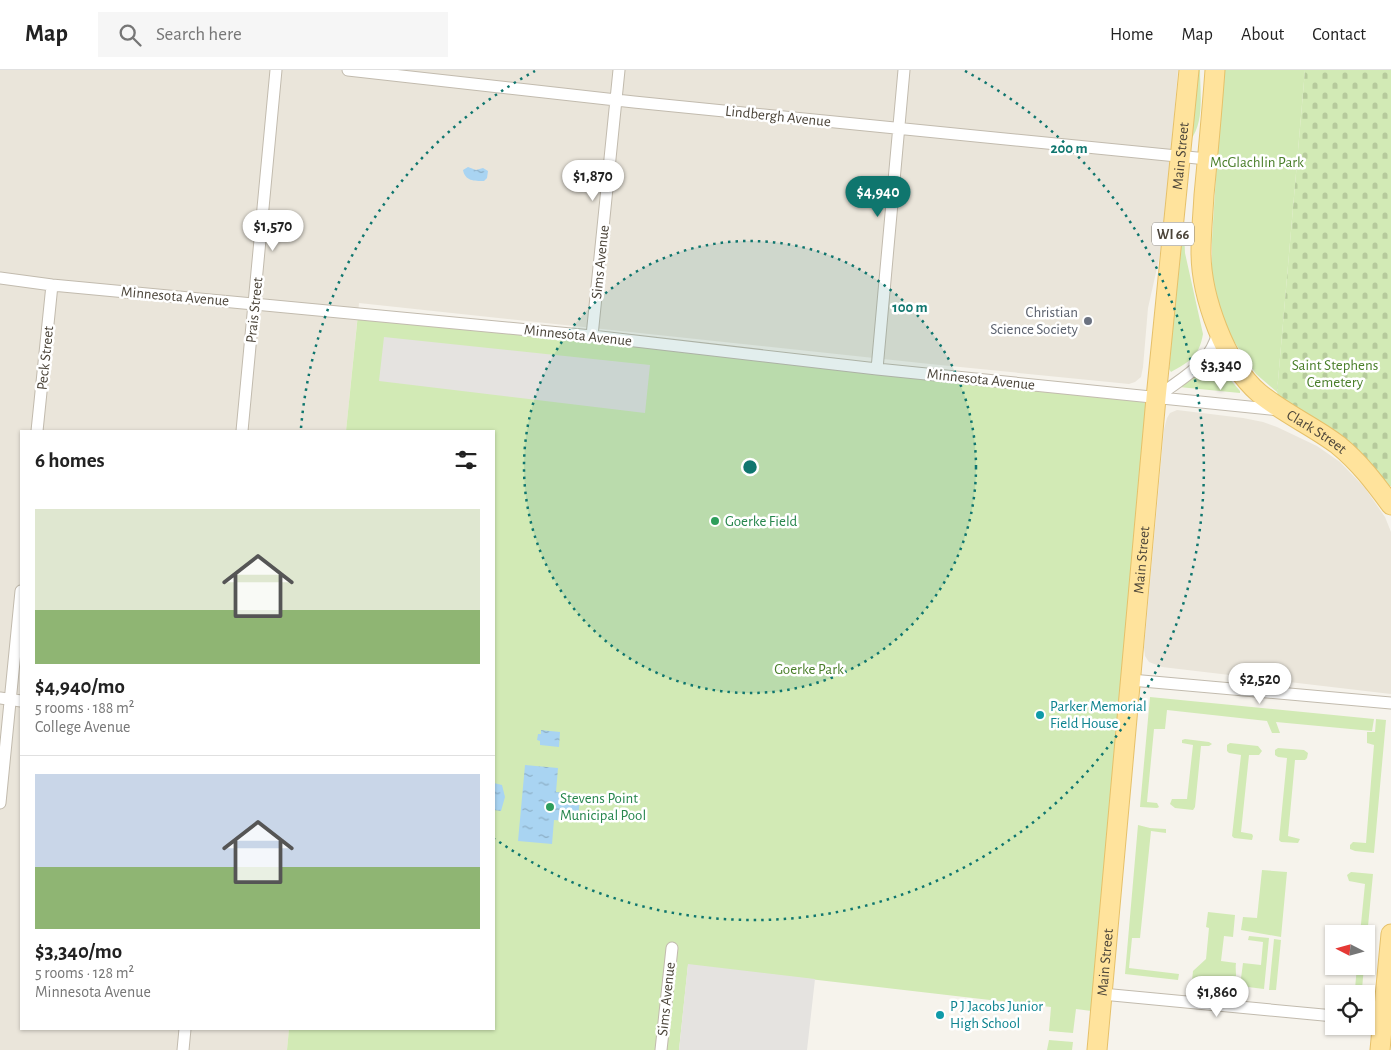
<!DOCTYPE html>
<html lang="en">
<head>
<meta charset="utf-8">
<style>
	body { margin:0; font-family:"Alegreya Sans",sans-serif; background:#f6f6f6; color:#222; height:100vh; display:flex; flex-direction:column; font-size:19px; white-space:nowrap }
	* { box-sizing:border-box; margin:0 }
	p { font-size:16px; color:#767676 }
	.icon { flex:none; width:28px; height:28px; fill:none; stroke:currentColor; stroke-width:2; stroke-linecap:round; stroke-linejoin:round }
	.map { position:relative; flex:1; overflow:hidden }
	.side { position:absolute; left:20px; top:360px; width:475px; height:600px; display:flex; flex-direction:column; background:#fff; border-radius:0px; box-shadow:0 1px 4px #0004 }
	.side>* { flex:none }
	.needle { width:32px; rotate:276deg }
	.tools { position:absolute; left:1325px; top:855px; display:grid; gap:10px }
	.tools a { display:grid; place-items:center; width:50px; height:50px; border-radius:0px; background:#fff; box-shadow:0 1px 4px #0004; font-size:25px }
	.price { position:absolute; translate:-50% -42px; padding:0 11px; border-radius:18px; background:#fff; color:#222; font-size:16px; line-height:32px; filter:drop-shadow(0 1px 2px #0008) }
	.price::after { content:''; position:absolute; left:50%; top:30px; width:15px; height:11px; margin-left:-8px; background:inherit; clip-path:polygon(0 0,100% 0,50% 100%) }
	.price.current { background:#0f766e; color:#fff }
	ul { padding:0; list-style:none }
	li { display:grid; align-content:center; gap:10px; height:265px; padding:0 15px }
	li+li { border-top:1px solid #e0e0e0 }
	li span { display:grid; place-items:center; height:155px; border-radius:0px; color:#555 }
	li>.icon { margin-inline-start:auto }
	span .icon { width:90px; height:90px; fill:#fffc; stroke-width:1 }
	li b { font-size:21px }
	h2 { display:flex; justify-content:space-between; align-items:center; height:60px; padding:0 15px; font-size:21px }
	header { display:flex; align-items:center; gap:30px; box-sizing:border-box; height:70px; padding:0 25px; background:#fff; border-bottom:1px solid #e0e0e0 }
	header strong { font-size:24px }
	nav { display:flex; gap:28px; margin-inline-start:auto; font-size:18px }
	.search { width:350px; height:45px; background:#f6f6f6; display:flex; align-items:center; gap:12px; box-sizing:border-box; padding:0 18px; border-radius:0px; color:#767676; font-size:19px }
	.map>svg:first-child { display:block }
	.residential { fill:#eae5da }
	.green { fill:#d2eab5 }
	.cemetery { fill:url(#cemetery-stones) }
	.parking { fill:#e5e3e0 }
	.water { fill:url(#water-ripples) }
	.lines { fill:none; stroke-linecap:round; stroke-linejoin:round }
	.minor-casing { stroke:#c2bbae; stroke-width:13 }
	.primary-casing { stroke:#e6c16a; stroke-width:21 }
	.minor { stroke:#fff; stroke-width:11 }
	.primary { stroke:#ffe39c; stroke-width:19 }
	.ring { fill:none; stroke:#0f766e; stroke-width:2.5; stroke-dasharray:2.5 5 }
	.worship-dot { fill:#6b7280; stroke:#fff; stroke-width:2 }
	.leisure-dot { fill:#2e9e5b; stroke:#fff; stroke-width:2 }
	.culture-dot { fill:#0f9aa8; stroke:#fff; stroke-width:2 }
	.labels { text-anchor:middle; stroke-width:5; stroke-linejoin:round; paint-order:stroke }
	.shield { fill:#fff; stroke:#817c74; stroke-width:1 }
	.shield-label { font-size:14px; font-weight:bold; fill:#4b4439 }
	.street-label { font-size:15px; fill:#4b4439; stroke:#fff }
	.park-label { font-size:15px; fill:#4a7f2a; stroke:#fff }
	.worship-label { font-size:15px; fill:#5b616d; stroke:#fff; text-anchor:end }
	.leisure-label { font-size:15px; fill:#27864d; stroke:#fff; text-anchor:start }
	.culture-label { font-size:15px; fill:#0d838f; stroke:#fff; text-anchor:start }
	.centre { fill:#0f766e; stroke:#fff; stroke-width:2.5 }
	.ring-label { font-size:15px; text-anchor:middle; font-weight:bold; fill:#0f766e; stroke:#fff; stroke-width:5; stroke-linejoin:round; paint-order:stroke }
</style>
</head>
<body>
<header>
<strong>Map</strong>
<div class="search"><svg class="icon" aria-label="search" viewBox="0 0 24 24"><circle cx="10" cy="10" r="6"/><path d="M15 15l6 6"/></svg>Search here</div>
<nav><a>Home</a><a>Map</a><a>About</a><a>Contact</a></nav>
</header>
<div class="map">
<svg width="1391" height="980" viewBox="0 0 1391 980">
	<defs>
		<pattern id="cemetery-stones" width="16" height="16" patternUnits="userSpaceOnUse" patternTransform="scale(1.25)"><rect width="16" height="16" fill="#d2eab5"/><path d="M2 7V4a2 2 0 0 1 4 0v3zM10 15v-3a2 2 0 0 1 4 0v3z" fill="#b6ca9c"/></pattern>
		<pattern id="water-ripples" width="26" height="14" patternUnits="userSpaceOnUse" patternTransform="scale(1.25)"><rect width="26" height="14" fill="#a9d4f2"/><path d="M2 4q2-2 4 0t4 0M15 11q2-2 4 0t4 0" fill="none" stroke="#8caec5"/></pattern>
	</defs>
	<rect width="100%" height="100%" fill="#f6f3ec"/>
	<path class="residential" d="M0,0h1178l-14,161 -5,28 -11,49 -5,59 -2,10 -6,5 -6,2 -199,-20 -571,-61 -13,128h-325v598h268l-2,21h-287z
		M1177,340l66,8 20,4 14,5 40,19 23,16 25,26 20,29 6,15v162l-229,-27 -13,-5 -4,-6 -1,-8 20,-219 3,-11 3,-5z"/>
	<path class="green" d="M1196,0h4c0,24 5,51 -10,71z
		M1225,0h80l-28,322 -21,-18 -23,-34 -11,-24 -10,-39v-38l5,-79z
		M1184,160l1,23 18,81c-4,23 -13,27 -32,38l-2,-3 13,-138z
		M358,244l798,84 -57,614 -23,-3 -3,24 -24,-2 2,-24 -363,-42 -9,85h-392l2,-21h205v-598h-148z
		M1215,289l4,2 4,10 17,20v2l-61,-6z
		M1150,627l224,22 -2,12 -96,-9 4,11h-8l-5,-12 -100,-11 -2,19h-11l-7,73 10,1 2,4 -2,1 -17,-1z
		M1376,649l10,1 -12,133 -19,-2 -5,-2v-4l3,-3 13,1 8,-98 -7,-2v-11h8z
		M1185,669l24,3 3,2 -3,2h-8l-6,61 -2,3 -18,-2 -5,-4 2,-5h15l6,-54 -11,-2v-3z
		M1230,673l28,3 4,5 -3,4h-10l-8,77 11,2 1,2 -1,4 -18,-2 -2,-2 9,-81 -12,-2 -2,-2v-6z
		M1278,678l26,2 4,3 -1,5 -2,2h-10l-7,76 12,3 -2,4 -17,-1 -2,-2 8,-82 -9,-1 -3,-2v-5z
		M1138,755l12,3 16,1v4l-15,-2 -11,107h-8l-3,30 50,6 -1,6 -53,-6z
		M1262,800l25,2 -6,65 -40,-7 2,-13 14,1z
		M1351,802l22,2 -7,73v-13h-6l5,-50 -16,-3 -2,-6z
		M1208,842l27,3 -2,22 -9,-1 -3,25 15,2c-1,7 1,15 0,23l-44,-5 1,-10 13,-12 3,-31 -3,-1z
		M1249,866l20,2 -5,51 -24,-3 3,-23 18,2 2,-23 -15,-2z
		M1274,869l7,1 -5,50h-7z
		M1357,896h7l-2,23h-7z
		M1049,970l24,2 -1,8h-25z"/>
	<path class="cemetery" d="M1305,0h86v416l-4,1 -108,-89 -2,-6z"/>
	<path class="parking" d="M384,267l266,28 -5,48 -266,-32z
		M688,894l127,15 -8,71h-128z"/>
	<path class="water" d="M468,97l8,3 7,-2 5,3 -1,7 -3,3c-10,0 -19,0 -21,-11z
		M541,660l19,2 -1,15 -19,-2v-4l-3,-1 1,-6h3z
		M525,695l33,3 -2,24 24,2 -2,28 -24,-2 -2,24 -34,-3z
		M494,713l8,2 3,12 -4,14 -7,-1z"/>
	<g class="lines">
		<defs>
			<path id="minor" d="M348,0l286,32 573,57
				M0,208l52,7 540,51 285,33 402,41
				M592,266l27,-266
				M877,299l27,-299
				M1156,328c26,-21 54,-32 62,-66
				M37,361l15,-146
				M242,361l34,-361
				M1131,610l260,23
				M0,628l21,3
				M0,733l21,-212
				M1102,924l232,22
				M1366,950l21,2
				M183,980l2,-21
				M661,980l11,-102"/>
			<g id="primary">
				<path id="s1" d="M1215,0c-3,42 -7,83 -11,125 -1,19 -3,38 -3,57 0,44 24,112 58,141 24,20 54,33 79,52 21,17 37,38 53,60"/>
				<path id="s2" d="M1097,980l59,-652 33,-328"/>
				<path d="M1380,980l11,-116"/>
			</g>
		</defs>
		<use href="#minor" class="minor-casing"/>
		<use href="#primary" class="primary-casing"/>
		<use href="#minor" class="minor"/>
		<use href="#primary" class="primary"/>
	</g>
	<circle cx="750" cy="397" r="226" fill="#0f766e" fill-opacity=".12"/>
	<g class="ring">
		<circle cx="750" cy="397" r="226"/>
		<path d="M301 358A451 451 0 0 1 535 1M965 1A451 451 0 1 1 495 769"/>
	</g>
	<circle class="worship-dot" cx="1088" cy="251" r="5"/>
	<g class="leisure-dot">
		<circle cx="715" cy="451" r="5"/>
		<circle cx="550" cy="737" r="5"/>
	</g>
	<g class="culture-dot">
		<circle cx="1040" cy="645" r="5"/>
		<circle cx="940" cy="945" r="5"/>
	</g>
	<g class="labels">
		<rect class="shield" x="1152" y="152.5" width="42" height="23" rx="4"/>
		<g class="shield-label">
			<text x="1173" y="169">WI 66</text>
		</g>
		<g class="street-label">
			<text transform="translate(778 46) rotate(6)" y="5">Lindbergh Avenue</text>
			<text dy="5" stroke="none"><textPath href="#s2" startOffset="898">Main Street</textPath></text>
			<text transform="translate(600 192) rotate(-84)" y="5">Sims Avenue</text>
			<text transform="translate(175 226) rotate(5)" y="5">Minnesota Avenue</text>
			<text transform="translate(254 240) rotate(-84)" y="5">Prais Street</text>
			<text transform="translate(578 265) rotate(6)" y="5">Minnesota Avenue</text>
			<text transform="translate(45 288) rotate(-84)" y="5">Peck Street</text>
			<text transform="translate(981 309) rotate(6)" y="5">Minnesota Avenue</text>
			<text dy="5" stroke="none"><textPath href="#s1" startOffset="408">Clark Street</textPath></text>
			<text dy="5" stroke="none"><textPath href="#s2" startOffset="492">Main Street</textPath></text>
			<text dy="5" stroke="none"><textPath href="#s2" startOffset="88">Main Street</textPath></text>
			<text transform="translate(666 929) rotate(-84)" y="5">Sims Avenue</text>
		</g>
		<g class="park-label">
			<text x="1257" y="97">McGlachlin Park</text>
			<text x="1335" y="300">Saint Stephens<tspan x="1335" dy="17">Cemetery</tspan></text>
			<text x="809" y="604">Goerke Park</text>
		</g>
		<g class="worship-label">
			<text x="1078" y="247">Christian<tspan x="1078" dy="17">Science Society</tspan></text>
		</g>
		<g class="leisure-label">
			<text x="725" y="456">Goerke Field</text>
			<text x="560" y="733">Stevens Point<tspan x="560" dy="17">Municipal Pool</tspan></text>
		</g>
		<g class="culture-label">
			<text x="1050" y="641">Parker Memorial<tspan x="1050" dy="17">Field House</tspan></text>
			<text x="950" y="941">P J Jacobs Junior<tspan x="950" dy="17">High School</tspan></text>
		</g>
	</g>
	<circle cx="750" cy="397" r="8" class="centre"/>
	<g class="ring-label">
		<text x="1069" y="83">200 m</text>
		<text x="910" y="242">100 m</text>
	</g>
</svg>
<div class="tools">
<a><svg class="needle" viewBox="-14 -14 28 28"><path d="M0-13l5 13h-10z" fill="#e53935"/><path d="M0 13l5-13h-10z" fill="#767676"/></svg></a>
<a><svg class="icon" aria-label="locate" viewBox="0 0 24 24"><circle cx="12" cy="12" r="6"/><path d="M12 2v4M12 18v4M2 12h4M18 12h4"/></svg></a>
</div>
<b class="price" style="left:593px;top:132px">$1,870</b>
<b class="price current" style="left:878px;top:148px">$4,940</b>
<b class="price" style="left:273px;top:182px">$1,570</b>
<b class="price" style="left:1221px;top:321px">$3,340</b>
<b class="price" style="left:1260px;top:635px">$2,520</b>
<b class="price" style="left:1217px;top:948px">$1,860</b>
<section class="side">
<h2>6 homes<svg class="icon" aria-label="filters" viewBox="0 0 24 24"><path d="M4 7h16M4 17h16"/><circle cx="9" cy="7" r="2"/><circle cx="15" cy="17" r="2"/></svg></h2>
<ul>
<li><span style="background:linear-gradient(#dfe7d0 65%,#8fb573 0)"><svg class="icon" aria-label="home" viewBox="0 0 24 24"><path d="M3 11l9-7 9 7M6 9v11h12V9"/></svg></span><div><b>$4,940/mo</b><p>5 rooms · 188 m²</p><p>College Avenue</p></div></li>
<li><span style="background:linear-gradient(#c9d6e8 60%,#8fb573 0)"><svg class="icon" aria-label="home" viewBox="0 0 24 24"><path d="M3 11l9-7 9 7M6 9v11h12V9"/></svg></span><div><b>$3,340/mo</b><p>5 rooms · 128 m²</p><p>Minnesota Avenue</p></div></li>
</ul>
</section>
</div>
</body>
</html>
